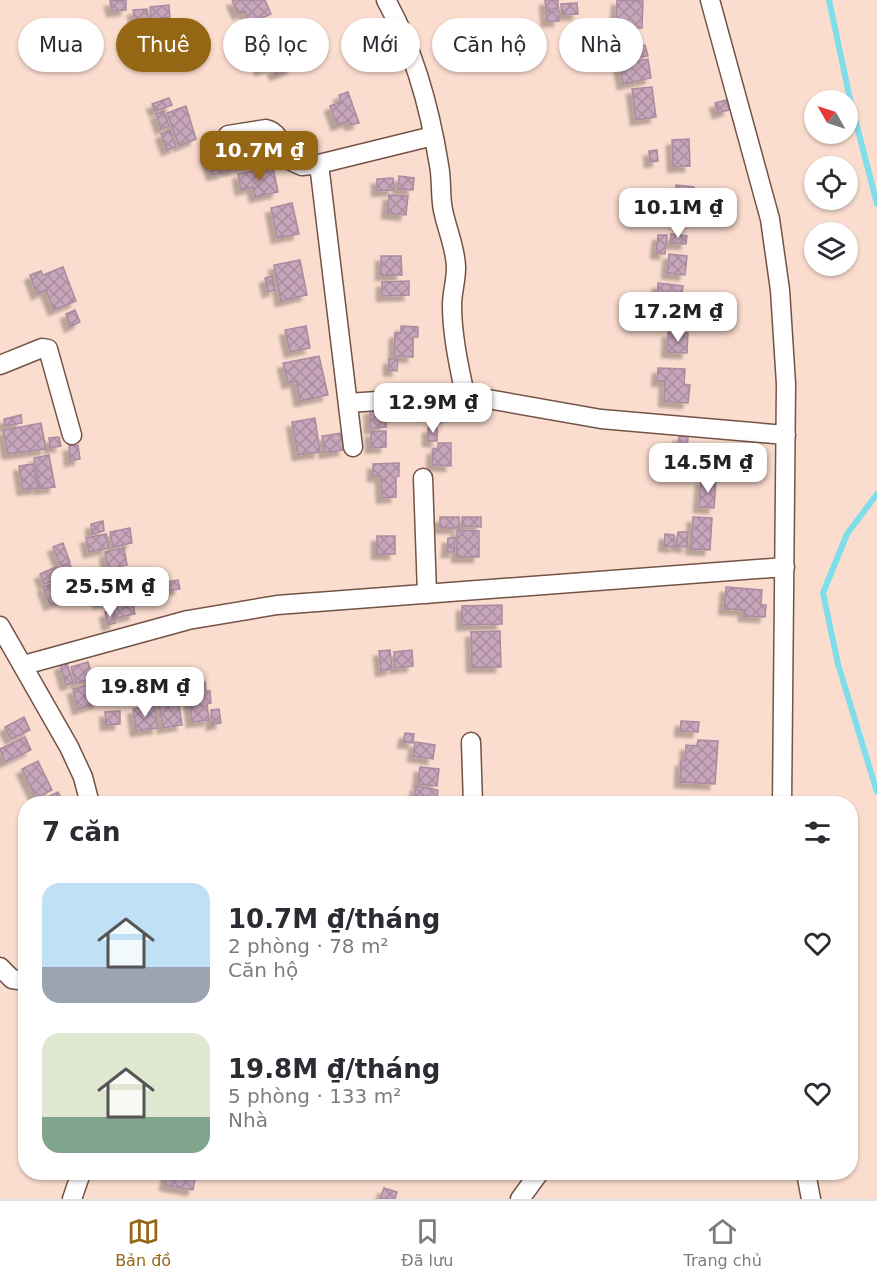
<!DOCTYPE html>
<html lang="vi">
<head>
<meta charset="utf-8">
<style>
	body { margin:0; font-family:"DejaVu Sans",sans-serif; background:#f7f7f7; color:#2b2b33; height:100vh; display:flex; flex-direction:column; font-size:22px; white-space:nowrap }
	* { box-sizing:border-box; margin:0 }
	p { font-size:20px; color:#7c7c81 }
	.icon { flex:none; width:33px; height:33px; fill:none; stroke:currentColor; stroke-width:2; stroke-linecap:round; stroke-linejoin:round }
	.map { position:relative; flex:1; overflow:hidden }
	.drawer { position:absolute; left:18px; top:796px; width:840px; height:384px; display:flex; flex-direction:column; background:#fff; border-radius:24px; box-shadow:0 2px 4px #0004 }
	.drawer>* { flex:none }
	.guide { position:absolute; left:18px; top:18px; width:842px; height:54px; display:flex; gap:12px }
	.needle { width:39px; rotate:309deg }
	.fabs { position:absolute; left:804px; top:90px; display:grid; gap:12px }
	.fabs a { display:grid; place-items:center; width:54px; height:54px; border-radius:50%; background:#fff; box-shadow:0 2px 4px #0004; font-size:30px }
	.price { position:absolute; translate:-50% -51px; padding:0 14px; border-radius:12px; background:#fff; color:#222; font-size:20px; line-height:39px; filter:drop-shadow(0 2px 3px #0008) }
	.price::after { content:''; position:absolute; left:50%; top:36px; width:18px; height:14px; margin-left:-9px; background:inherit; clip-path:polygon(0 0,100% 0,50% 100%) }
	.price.current { background:#956715; color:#fff }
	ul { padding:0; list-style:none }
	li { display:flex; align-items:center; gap:18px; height:150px; padding:0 24px }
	li span { display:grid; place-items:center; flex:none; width:168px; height:120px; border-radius:18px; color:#555 }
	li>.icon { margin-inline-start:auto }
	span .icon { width:72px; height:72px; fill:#fffc; stroke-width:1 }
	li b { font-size:26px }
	h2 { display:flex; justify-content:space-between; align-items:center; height:72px; padding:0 24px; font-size:26px }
	.chip { padding:0 21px; border-radius:27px; background:#fff; box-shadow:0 2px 4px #0004; font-size:21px; line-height:54px }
	.chip.current { background:#956715; color:#fff }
	.dock { display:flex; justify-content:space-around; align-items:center; height:84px; border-top:2px solid #e1e1e2; background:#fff; font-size:16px; color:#7c7c81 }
	.dock a { display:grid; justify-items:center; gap:3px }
	.dock .current { color:#956715 }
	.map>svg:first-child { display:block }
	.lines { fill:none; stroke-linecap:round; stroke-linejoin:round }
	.stream { stroke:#7edee9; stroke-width:6 }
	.building { fill:url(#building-cross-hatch); stroke:#ab8b9f; stroke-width:1.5; filter:url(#shadow) }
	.minor-casing { stroke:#735345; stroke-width:21 }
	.minor { stroke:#fff; stroke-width:18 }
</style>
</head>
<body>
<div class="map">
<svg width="877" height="1199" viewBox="0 0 877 1199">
	<defs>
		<pattern id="building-cross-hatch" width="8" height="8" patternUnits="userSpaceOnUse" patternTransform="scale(1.5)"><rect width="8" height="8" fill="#c7a5ba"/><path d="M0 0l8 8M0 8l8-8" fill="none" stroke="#aa8d9e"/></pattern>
		<filter id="shadow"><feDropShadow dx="-5.5" dy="5.5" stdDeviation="1.5" flood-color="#0004"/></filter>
	</defs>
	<rect width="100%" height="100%" fill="#fbddcf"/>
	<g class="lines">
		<path class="stream" d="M829,0l21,99 27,105
			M877,494l-30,40 -24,59 15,71 39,128"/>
	</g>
	<path class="building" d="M126,0v10l-14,1 -2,-10z
		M232,0h33l6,14 -21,9 -5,-12 -7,3z
		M545,0h13v9l-12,1z
		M617,0l26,1 -1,27h-20v-4h-6z
		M577,3l1,11 -16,1 -1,-11z
		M169,5l1,12 -19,2 -1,-12z
		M147,9l1,11 -13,1 -2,-11z
		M559,11v10h-12l-1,-9z
		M145,25l2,14 -17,1 -1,-13z
		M277,28l12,31 -28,11 -13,-30z
		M314,45l7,5 -7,11 -7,-6z
		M645,45l3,11 -27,5 -2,-11z
		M615,47l2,9 -11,2 -2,-9z
		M648,59l3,19 -28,6 -4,-20z
		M291,62l2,6 -17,7 -3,-6z
		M652,87l4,30 -20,3 -4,-31z
		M348,92l11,31 -8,2 -2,-4 -12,4 -7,-19 11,-4 -2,-7z
		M169,98l3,7 -17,6 -3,-7z
		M726,100l3,10 -11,3 -3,-10z
		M186,106l10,33 -17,7 -12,-33z
		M164,111l5,15 -8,3 -5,-15z
		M170,130l6,17 -9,3 -6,-16z
		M262,137l5,24 -29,6 -5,-24z
		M229,139l2,10 -14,3 -2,-10z
		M689,139l1,27 -17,1 -1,-27z
		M657,150l1,11 -8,1 -1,-11z
		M218,152l5,21 -11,2 -5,-21z
		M233,153l3,16 -11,2 -3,-15z
		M273,167l5,25 -23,5 -2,-10 -12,3 -3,-16z
		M399,176l15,2 -1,12 -15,-1z
		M393,178l1,12 -17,1v-12z
		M676,185l18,2 -3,26 -18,-2z
		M389,195l19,1 -2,19 -19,-2z
		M292,203l7,31 -22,4 -6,-30z
		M671,234l16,2 -1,8 -16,-1z
		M658,235h9l-2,19 -9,-1z
		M669,254l18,2 -2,19 -18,-2z
		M381,256h20l1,19h-21z
		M300,260l7,35 -26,6 -7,-36z
		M63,267l13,34 -22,9 -8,-20 -9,4 -7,-19 11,-4 2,4z
		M272,276l3,14 -7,2 -3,-14z
		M409,281v14l-27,1v-14z
		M658,283l25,3 -3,25 -24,-3z
		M75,310l5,12 -10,5 -4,-13z
		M306,326l4,22 -20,4 -5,-22z
		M401,326l17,1v10h-5v20l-19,-1 1,-23h6z
		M668,332l20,1 -1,20 -20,-1z
		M319,356l9,39 -28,6 -4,-20 -8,2 -5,-20z
		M389,359h9l-1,12 -8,-1z
		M658,368l27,1 -1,15 6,1 -2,18 -24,-2 1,-20h-8z
		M437,408h10v10h-11z
		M370,409h16v18l-16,1z
		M21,415l1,8 -17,3 -1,-7z
		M315,418l5,34 -22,3 -6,-33z
		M41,423l5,26 -38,5 -5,-24z
		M437,427v14h-9v-13z
		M386,431v16l-15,1v-16z
		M341,433l3,17 -19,3 -3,-17z
		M679,436l9,1 -1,18h-10z
		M59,437l2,9 -11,2 -1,-10z
		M438,443h13v23l-19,-1 1,-16h5z
		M704,444l22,1 -1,18 -22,-1z
		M78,445l2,14 -10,2 -1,-15z
		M49,455l6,32 -15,2 -6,-31z
		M677,457l13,1 -1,9 -12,-1z
		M399,463v13l-3,1v20l-14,1 -1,-22h-8v-12z
		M33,464l5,24 -15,2 -4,-24z
		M701,480h15l-2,28 -15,-1z
		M440,517h19v11h-19z
		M462,517h19v10l-19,-1z
		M693,517l19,1 -2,32 -19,-1z
		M103,521l1,10 -12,3 -1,-10z
		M130,528l2,15 -19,4 -3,-15z
		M457,530l22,1v26h-22z
		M678,532h10l-1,15 -11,-1z
		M106,534l3,14 -20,4 -3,-14z
		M665,534l9,1v12l-10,-1z
		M377,536h18v18h-18z
		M448,538h7l-1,14h-7z
		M63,543l7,19 -9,4 -8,-19z
		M124,548l3,17 -19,4 -3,-17z
		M70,564l4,11 -8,3 -5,-11z
		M58,566l4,11 -18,7 -4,-10z
		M144,576l2,9 -15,3 -2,-9z
		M63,580l7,17 -20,8 -7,-18z
		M178,580l2,9 -13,2 -2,-9z
		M126,581l2,11 -17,3 -2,-10z
		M726,587l36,3 -1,15h5l-1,12 -21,-1v-6l-20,-1z
		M106,588l3,13 -10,2 -2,-13z
		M131,595l4,19 -19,4 -4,-19z
		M502,605v19l-40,1v-19z
		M113,611l2,12 -7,2 -3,-13z
		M500,631l1,36h-29l-1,-35z
		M390,650l2,19 -11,2 -2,-20z
		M412,650l1,16 -18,2 -1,-16z
		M88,662l5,16 -17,5 -5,-16z
		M67,663l6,20 -7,2 -6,-20z
		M205,682l1,9h4l1,12 -4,1 2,16 -17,2 -4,-38z
		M94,683l5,20 -21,6 -5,-20z
		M177,693l5,32 -19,3 -5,-32z
		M154,705l4,23 -22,3 -3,-22z
		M219,709l2,14 -9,2 -1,-15z
		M120,711v13l-14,1 -1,-13z
		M24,717l6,13 -19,9 -6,-12z
		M681,721l18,1 -1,10 -18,-1z
		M405,733l9,1 -1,9 -10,-1z
		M25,737l6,13 -26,12 -5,-13z
		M698,740l20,1 -3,43 -35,-2 1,-21h4l1,-16 11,1z
		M415,742l20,3 -2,14 -20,-3z
		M38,761l14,29 -16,8 -14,-29z
		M420,767l19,2 -2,17 -19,-2z
		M416,786l22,4 -1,9 -23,-3z
		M58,792l6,11 -26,1 -1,-2z
		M175,797v7h-24v-5z
		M167,1173h29l-3,17 -28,-5z
		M384,1188l13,4 -2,7h-15z"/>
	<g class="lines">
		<defs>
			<path id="minor" d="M386,0c28,50 44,109 53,165 3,15 1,31 4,45 4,20 13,39 13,58 0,13 -4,25 -4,37 0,30 7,61 13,90l136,24 185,16
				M710,0l60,219 10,71 6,94 -4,420
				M228,135l38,-6c14,3 16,18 21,30l15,7 17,-2 114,-28
				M319,164l34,283
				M0,365l42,-17 6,1 24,86
				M348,403l117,-8
				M423,478l4,116
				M0,626l69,121 14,30 7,27
				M24,665l164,-45 89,-15 508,-38
				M471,742l2,62
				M0,967l12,12 14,2
				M806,1173l5,26
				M72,1199l9,-26
				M520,1199l19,-26"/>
		</defs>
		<use href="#minor" class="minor-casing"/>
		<use href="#minor" class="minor"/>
	</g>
</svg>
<div class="fabs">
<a><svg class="needle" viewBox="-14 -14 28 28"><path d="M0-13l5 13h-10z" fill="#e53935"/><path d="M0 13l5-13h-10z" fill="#7c7c81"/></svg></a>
<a><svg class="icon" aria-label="locate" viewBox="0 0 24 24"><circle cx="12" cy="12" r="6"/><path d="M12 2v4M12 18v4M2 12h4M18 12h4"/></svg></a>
<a><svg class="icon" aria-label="layers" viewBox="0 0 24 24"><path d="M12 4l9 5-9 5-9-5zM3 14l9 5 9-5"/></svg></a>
</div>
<b class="price current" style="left:259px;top:182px">10.7M ₫</b>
<b class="price" style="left:678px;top:239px">10.1M ₫</b>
<b class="price" style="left:678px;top:343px">17.2M ₫</b>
<b class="price" style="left:433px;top:434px">12.9M ₫</b>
<b class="price" style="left:708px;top:494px">14.5M ₫</b>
<b class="price" style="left:110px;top:618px">25.5M ₫</b>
<b class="price" style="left:145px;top:718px">19.8M ₫</b>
<div class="guide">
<a class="chip">Mua</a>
<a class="chip current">Thuê</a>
<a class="chip">Bộ lọc</a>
<a class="chip">Mới</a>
<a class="chip">Căn hộ</a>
<a class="chip">Nhà</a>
</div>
<section class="drawer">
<h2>7 căn<svg class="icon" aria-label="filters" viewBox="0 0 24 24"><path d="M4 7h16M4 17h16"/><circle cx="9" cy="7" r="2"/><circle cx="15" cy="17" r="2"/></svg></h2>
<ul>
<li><span style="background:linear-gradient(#bfe0f5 70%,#9aa5b1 0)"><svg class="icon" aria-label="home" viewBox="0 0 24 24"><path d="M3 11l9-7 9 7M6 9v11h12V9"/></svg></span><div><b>10.7M ₫/tháng</b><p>2 phòng · 78 m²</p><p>Căn hộ</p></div><svg class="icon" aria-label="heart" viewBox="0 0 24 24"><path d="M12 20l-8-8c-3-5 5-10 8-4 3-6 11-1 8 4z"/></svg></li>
<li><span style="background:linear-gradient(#dfe7d0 70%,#7fa58c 0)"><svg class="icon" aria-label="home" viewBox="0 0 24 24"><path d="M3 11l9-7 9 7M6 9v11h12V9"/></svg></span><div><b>19.8M ₫/tháng</b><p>5 phòng · 133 m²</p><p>Nhà</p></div><svg class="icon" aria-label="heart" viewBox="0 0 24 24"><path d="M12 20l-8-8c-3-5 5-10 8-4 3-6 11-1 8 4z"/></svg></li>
</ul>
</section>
</div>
<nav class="dock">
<a class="current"><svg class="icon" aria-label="map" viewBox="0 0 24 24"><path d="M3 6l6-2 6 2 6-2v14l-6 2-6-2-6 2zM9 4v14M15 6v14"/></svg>Bản đồ</a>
<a><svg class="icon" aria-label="saved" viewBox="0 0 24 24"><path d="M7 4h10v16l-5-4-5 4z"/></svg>Đã lưu</a>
<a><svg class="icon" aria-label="home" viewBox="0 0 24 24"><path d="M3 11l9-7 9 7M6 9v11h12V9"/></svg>Trang chủ</a>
</nav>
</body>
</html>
